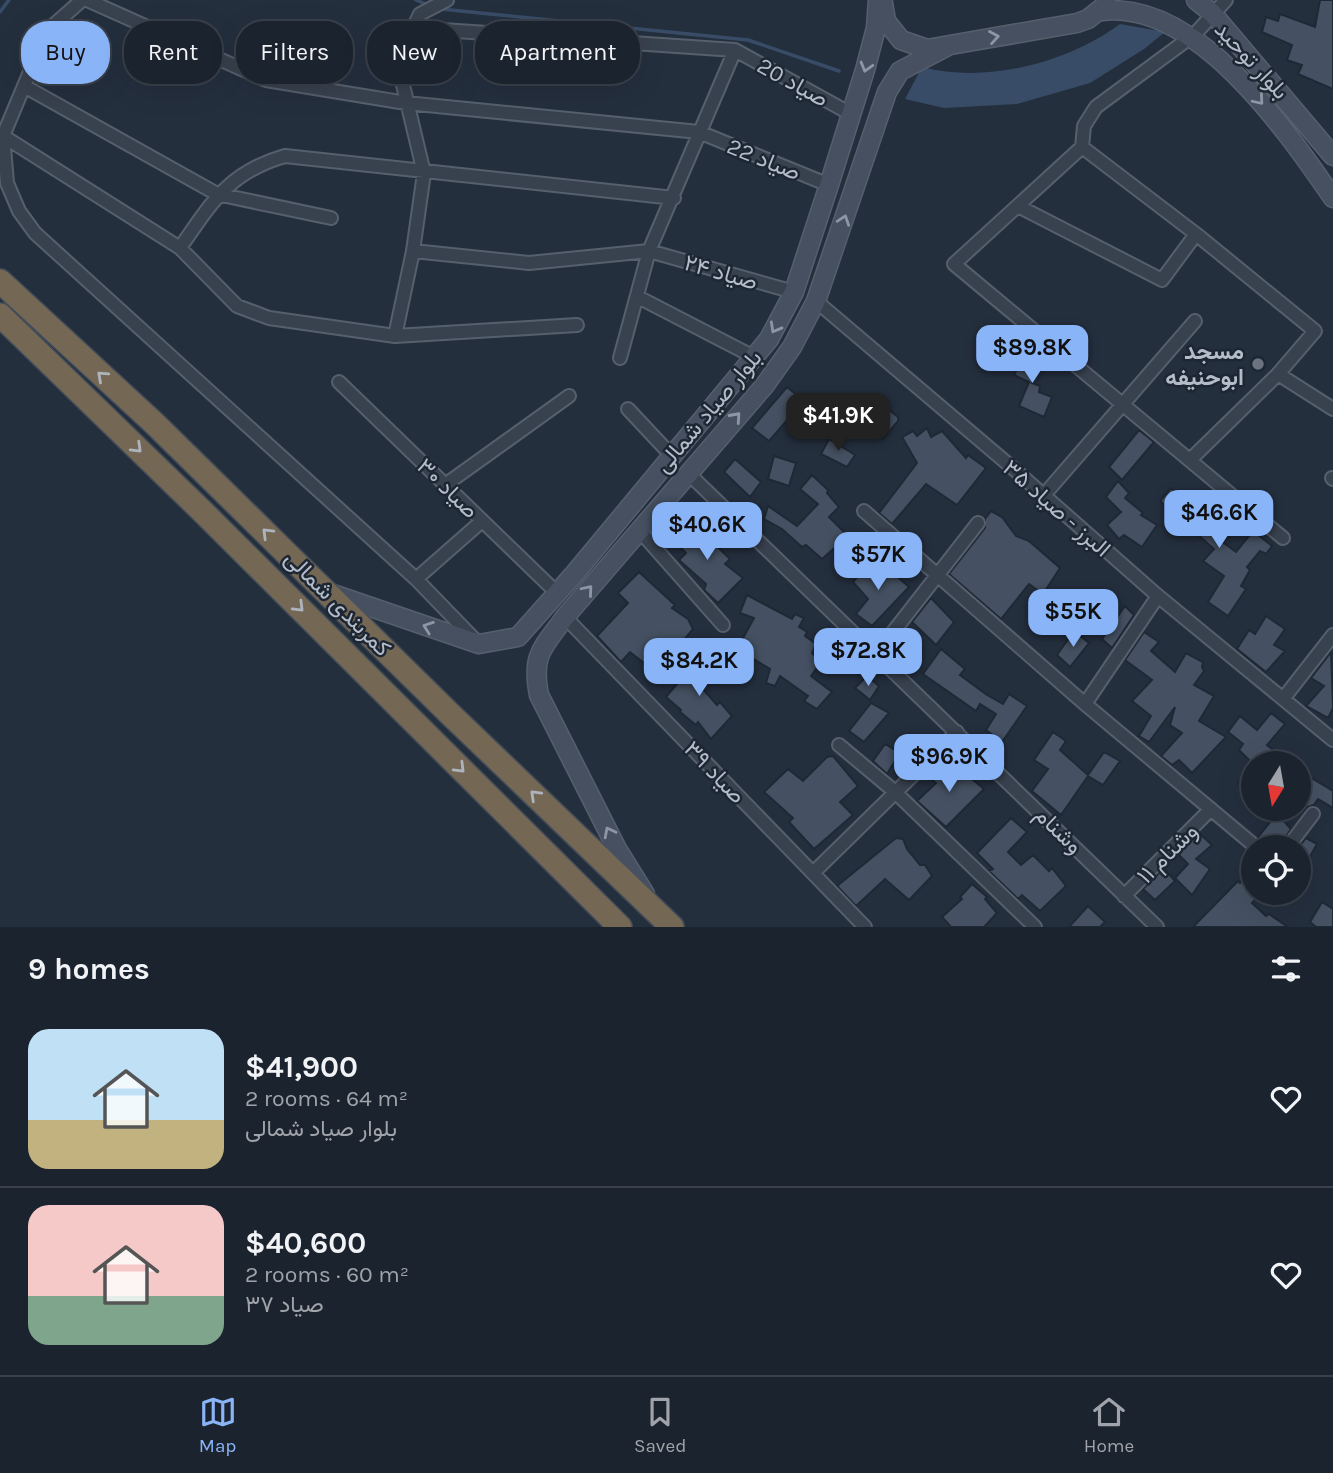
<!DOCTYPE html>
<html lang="en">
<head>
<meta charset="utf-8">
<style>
	body { margin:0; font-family:Karla,Vazirmatn,sans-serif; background:#242b36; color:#f1f3f6; height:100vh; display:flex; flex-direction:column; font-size:26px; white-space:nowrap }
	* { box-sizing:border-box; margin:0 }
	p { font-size:23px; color:#a0a4aa }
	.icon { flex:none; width:38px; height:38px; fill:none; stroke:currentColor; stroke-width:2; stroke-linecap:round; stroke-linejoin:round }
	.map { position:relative; height:927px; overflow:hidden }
	.side { display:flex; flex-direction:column; background:#1b232e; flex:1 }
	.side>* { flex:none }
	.guide { position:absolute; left:21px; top:21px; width:700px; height:63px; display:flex; gap:14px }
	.needle { width:46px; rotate:191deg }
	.buttons { position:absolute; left:1241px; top:751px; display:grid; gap:14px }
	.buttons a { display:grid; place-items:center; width:70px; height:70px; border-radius:50%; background:#1b232e; box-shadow:0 7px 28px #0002,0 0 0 2px #39404a; font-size:35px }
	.price { position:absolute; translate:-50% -60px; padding:0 16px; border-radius:14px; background:#8ab4f8; color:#111; font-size:23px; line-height:46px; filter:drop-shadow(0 2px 4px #0008) }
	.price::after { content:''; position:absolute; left:50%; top:42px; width:21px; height:16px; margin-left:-10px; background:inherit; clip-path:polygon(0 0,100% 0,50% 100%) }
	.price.on { background:#222; color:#fff }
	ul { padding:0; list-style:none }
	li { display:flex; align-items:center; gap:21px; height:175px; padding:0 28px }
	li+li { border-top:2px solid #39404a }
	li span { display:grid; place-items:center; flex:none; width:196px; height:140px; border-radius:21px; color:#555 }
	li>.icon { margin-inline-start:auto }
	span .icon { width:84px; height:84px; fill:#fffc; stroke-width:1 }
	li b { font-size:30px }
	h2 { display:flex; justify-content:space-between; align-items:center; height:84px; padding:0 28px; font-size:30px }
	.tag { padding:0 24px; border-radius:28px; background:#1b232e; box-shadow:0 7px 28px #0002,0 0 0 2px #39404a; font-size:24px; line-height:63px }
	.tag.on { background:#8ab4f8; color:#111 }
	.dock { display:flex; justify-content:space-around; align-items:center; height:98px; border-top:2px solid #39404a; background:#1b232e; font-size:19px; color:#a0a4aa }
	.dock a { display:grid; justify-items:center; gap:4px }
	.dock .on { color:#8ab4f8 }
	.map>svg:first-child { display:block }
	.water { fill:#394c67 }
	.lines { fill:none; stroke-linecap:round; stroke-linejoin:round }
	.stream { stroke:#394c67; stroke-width:3.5 }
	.building { fill:#455162; stroke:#1f2835; stroke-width:2 }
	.street-casing { stroke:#565f6c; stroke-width:16 }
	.secondary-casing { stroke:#565f6c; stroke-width:21 }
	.highway-casing { stroke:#434c59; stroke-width:26 }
	.street { stroke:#38414e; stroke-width:12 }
	.secondary { stroke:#465061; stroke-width:18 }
	.highway { stroke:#746855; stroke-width:23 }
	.oneway { stroke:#8e96a5 }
	.oneway2 { stroke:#aeb4bd }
	.worship-dot { fill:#6b7280; stroke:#1d2633; stroke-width:2.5 }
	.labels { text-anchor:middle; stroke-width:5; stroke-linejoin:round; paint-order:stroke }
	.street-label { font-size:23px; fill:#b4bcc9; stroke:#1d2633 }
	.poi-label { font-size:23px; font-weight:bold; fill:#b4bcc9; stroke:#1d2633; text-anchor:end }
</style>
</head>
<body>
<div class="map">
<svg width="1333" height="927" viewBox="0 0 1333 927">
	<rect width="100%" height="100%" fill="#242f3e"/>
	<path class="water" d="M1120,24l45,8 -21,17 -54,34 -73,21 -73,4 -39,-9 17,-32c65,17 145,-4 198,-43z"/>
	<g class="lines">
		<path class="stream" d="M416,0l14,6
			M441,9l307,31 91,31
			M0,12l9,-12"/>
	</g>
	<path class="building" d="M1320,0h13v89l-35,-15 4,-9 -15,-5 5,-15 -30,-13 4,-15 12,4 2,-7 35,13z
		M1028,349l15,11 -11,23 8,3 -1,6 13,5 -8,20 -25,-11 10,-24 -15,-7z
		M787,387l17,14 -35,40 -17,-13z
		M884,406l14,11v4l-15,18 -16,-14z
		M927,428l4,9 11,-6 24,27 2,-3 18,13 -29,37 -31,-21 -34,40 -13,-11 38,-50 -15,-26 11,-6 4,5z
		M1139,430l15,12 -32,38 -13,-13z
		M829,439l26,16 -8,12 -26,-13z
		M774,456l22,7 -7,23 -21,-7z
		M735,459l26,23 -11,15 -26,-25z
		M812,475l16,15 -1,3 12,14 -10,10 19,19 -26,23 -16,-14 -4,2 -20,-18 -18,-10 4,-13 29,20 21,-22 -18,-15z
		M1118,481l11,12 -4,5 18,15 -2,2 16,10 -15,22 -18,-12 -5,4 -12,-14 14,-13 -15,-15z
		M1171,488l15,13 5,-5 25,23 -5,6 14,12 -4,4 15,11 17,-21 19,15 -6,8 -6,-3 -13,16 3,3 -9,16 5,3 -18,27 -20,-14 16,-26 -21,-15 11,-12 -54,-48z
		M991,511l11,6 14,19 13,5 31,27 -17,26 -14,-10 -28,35 -52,-45 36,-46v-9z
		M691,521l39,38 -5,5 18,14 -25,25 -14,-13 2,-6 -27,-24 7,-7 -13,-13z
		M873,558l15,19 4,-5 17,15 -37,39 -16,-12 12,-15 -15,-17z
		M639,572l36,33 -3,3 16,11 5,10 -20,24 -12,-12 -17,22 -14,-11 -9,10 -24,-26 31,-33 -10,-10z
		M747,595l45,24 3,-5 9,4 -5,9 8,5 -2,4 11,8 -4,9 9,9 -10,14 21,16 -15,17 -13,-8 4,-5 -28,-20 -5,10 -9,-3 4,-14 -33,-20 17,-31 -14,-5z
		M931,598l23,24 -18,23 -24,-23z
		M1125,606l9,9 -22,33 -10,-9z
		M1266,616l19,13 -11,16 11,6 -19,21 -29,-23 12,-19 6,4z
		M1074,631l15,12 -19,24 -13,-12z
		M1144,632l15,10 -8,9 24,21 11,-19 17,9 -1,5 2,4 -10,14 20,11 -15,25 27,16 -34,36 -13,-13 -7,5 -11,-9 21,-23 -12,-8 5,-18 -26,35 -10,-6 12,-20 -19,-15 20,-21 -27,-20z
		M941,649l24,20 -5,6 27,20 16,9 6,-10 18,12 -25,36 -16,-12 10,-16 -16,-10 -4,7 -53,-37z
		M703,651l11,14 -14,14 4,2 -4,5 17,19 3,-3 12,14 -21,23 -13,-17 -2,3 -16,-13 1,-2 -15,-13 25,-30 -2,-2z
		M1331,652l2,56 -5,10 -22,-12 18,-20 -13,-8z
		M867,676l12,10 -9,14 -15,-12z
		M871,703l18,10 -25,29 -15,-11z
		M1271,713l14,11 -18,21 23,18h-38l-13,-13 4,-6 -15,-12 12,-16 17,14z
		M1053,732l13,9 -6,9 28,25 16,-23 16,9 -17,24 -15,-9 -27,39 -29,-24 16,-22 -14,-9z
		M885,744l15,9 -13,21 -14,-13z
		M833,756l25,30 -18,16 13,13 -39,34 -25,-27 4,-4 -29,-26 24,-23 15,12 24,-24z
		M941,760l23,19 3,-4 17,14 -38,38 -29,-26 19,-18 -10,-8z
		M1253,767v32l-15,-16z
		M1298,770l35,21v17l-15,-9 -4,6 -6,2 -10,-7z
		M1270,808h21l-9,11 9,10 -12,18h-9l-12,-10 13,-16 -8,-6z
		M1011,818l16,14 -19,20 13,13 12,-10 16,16 3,-3 14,18 -26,25 -18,-16 -4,4 -29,-28 4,-2 -16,-16z
		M1199,833l13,12 -16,14 14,10 -18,26 -17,-17 13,-14 -10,-10z
		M896,838l7,1 4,10 13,16h5l7,11 -23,24 -24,-21 -29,27 -19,-20z
		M1306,838l11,6 -10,18 -9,-5v-9z
		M1164,868l11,13 -20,19 -12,-11z
		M1253,870v27l3,2 -4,4 14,13 3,-2 19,13h-95l45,-46 2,2z
		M972,884l15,13 -2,2 12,14 -13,14h-33l-9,-10 20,-18 -2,-2z
		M1322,902l11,7v18h-17l-6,-5z
		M1088,906l17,16 -5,5h-31z"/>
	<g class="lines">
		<defs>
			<path id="street" d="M82,0l-35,31 -44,105 4,47 12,28 16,22 381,346 61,63
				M87,0l179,80 140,23 293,29 130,53
				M413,28l322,22 116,64
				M24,86l193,108 114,24
				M3,136l177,112 57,58 32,12 126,18 182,-11
				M1082,147l-128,117 329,274
				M1018,206l144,74 34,-46
				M180,248c31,-45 49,-76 105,-92l389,42
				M413,251l116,12 120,-12 145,41
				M638,297l118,61
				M816,301l199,169 143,126 175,144
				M395,336l18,-85 11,-78 -21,-88 10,-57 7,-14 27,-14
				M620,358l29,-107 86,-201
				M1278,374l55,35
				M339,382l218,211
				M628,409l44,47
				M1190,460l88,-86 37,-43 -119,-97 -114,-87 2,-21 12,-19 99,-73 31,-34
				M688,473l469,454
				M1332,478l1,1
				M445,485l124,-89
				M1044,495l151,-174
				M864,511l221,193 171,143
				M639,530l84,95
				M416,579l66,-58
				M565,617l300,310
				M876,654l102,-131
				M1283,699l50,-64
				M1085,704l73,-108
				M839,745l55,46 141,136
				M1288,847l25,-33
				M813,873l144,-141
				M1124,896l87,-87"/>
			<path id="secondary" d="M1196,0l16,13 121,143
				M883,3l3,18 15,19 26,9 150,-26 11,-4 19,-15
				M1102,11c95,-11 184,119 231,187
				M327,592l152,52 39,-7 57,-64 194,-234 25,-47 35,-107 36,-115 11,-42 2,-28
				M645,894l-28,-45 -78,-154c-8,-41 4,-47 26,-78l200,-232 27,-38 24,-46 71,-209 13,-21 50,-26"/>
			<path id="highway" d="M0,281l155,143 296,291 221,212
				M0,315l202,196 418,416"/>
		</defs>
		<use href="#street" class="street-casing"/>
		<use href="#secondary" class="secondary-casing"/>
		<use href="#highway" class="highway-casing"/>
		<use href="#street" class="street"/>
		<use href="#secondary" class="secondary"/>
		<use href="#highway" class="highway"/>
	</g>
	<defs><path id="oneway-chevron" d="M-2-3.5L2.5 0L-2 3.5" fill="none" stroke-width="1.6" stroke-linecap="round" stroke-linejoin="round" transform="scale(1.75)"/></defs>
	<g class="oneway">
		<use href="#oneway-chevron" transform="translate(994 37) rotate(-10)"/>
		<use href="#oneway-chevron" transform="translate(866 67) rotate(106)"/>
		<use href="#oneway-chevron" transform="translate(1259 100) rotate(50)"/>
		<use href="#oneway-chevron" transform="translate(844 220) rotate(-71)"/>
		<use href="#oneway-chevron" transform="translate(775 328) rotate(119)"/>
		<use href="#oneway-chevron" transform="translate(736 417) rotate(-48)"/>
		<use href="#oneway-chevron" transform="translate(588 590) rotate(-50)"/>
		<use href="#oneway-chevron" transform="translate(428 627) rotate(-160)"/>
		<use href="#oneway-chevron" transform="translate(609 832) rotate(-117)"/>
	</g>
	<g class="oneway2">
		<use href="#oneway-chevron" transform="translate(102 376) rotate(-138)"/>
		<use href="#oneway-chevron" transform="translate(137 448) rotate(44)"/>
		<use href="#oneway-chevron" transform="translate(267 533) rotate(-135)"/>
		<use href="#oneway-chevron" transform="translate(299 607) rotate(45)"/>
		<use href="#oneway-chevron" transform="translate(460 768) rotate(45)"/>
		<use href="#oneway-chevron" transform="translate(535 795) rotate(-136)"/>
	</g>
	<circle class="worship-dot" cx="1258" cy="364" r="7"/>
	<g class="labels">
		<g class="street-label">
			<text transform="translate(1252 60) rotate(47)" y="8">بلوار توحید</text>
			<text transform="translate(793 82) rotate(29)" y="8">صیاد 20</text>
			<text transform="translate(764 159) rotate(22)" y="8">صیاد 22</text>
			<text transform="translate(721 272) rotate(16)" y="8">صیاد ۲۴</text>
			<text transform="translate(708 411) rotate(-50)" y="8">بلوار صیاد شمالی</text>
			<text transform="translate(448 488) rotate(44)" y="8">صیاد ۳۰</text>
			<text transform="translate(1057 508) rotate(41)" y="8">البرز - صیاد ۳۵</text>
			<text transform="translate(338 603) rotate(45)" y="8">کمربندی شمالی</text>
			<text transform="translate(715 772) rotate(46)" y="8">صیاد ۳۹</text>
			<text transform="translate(1059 830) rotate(44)" y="8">وشنام</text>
			<text transform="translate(1167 853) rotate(-45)" y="8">وشنام ۱۱</text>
		</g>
		<g class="poi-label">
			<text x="1244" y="359">مسجد<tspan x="1244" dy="26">ابوحنیفه</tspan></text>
		</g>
	</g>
</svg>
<div class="buttons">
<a><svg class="needle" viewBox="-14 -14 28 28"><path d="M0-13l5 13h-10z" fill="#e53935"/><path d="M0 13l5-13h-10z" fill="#a0a4aa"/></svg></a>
<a><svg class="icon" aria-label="locate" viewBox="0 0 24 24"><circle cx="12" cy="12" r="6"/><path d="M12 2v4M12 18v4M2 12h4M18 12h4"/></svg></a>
</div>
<b class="price" style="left:1032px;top:385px">$89.8K</b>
<b class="price on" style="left:838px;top:453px">$41.9K</b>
<b class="price" style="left:1219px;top:550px">$46.6K</b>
<b class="price" style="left:707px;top:562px">$40.6K</b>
<b class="price" style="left:878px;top:592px">$57K</b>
<b class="price" style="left:1073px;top:649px">$55K</b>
<b class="price" style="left:868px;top:688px">$72.8K</b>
<b class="price" style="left:699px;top:698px">$84.2K</b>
<b class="price" style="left:949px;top:794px">$96.9K</b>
<div class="guide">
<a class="tag on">Buy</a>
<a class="tag">Rent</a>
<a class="tag">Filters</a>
<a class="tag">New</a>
<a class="tag">Apartment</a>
</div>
</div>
<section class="side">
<h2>9 homes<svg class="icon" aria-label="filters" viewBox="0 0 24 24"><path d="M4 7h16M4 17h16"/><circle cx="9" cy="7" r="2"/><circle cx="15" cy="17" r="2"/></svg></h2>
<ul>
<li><span style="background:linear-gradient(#bfe0f5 65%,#c2b280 0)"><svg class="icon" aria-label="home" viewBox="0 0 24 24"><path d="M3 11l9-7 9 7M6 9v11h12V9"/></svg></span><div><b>$41,900</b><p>2 rooms · 64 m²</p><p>بلوار صیاد شمالی</p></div><svg class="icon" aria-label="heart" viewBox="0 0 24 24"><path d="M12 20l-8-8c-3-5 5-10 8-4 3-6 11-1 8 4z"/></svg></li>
<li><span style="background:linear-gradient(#f6c9c9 65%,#7fa58c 0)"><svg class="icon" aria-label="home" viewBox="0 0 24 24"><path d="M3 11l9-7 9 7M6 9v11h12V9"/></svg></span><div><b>$40,600</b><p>2 rooms · 60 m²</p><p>صیاد ۳۷</p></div><svg class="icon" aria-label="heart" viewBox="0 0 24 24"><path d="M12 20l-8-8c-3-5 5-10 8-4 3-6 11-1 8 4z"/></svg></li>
</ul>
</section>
<nav class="dock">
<a class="on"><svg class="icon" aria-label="map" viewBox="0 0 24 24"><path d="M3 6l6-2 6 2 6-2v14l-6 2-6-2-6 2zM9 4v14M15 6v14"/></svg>Map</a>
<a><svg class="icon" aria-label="saved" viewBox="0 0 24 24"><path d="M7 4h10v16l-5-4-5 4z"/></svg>Saved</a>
<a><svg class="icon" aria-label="home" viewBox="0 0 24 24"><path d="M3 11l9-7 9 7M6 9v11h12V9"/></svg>Home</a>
</nav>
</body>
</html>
